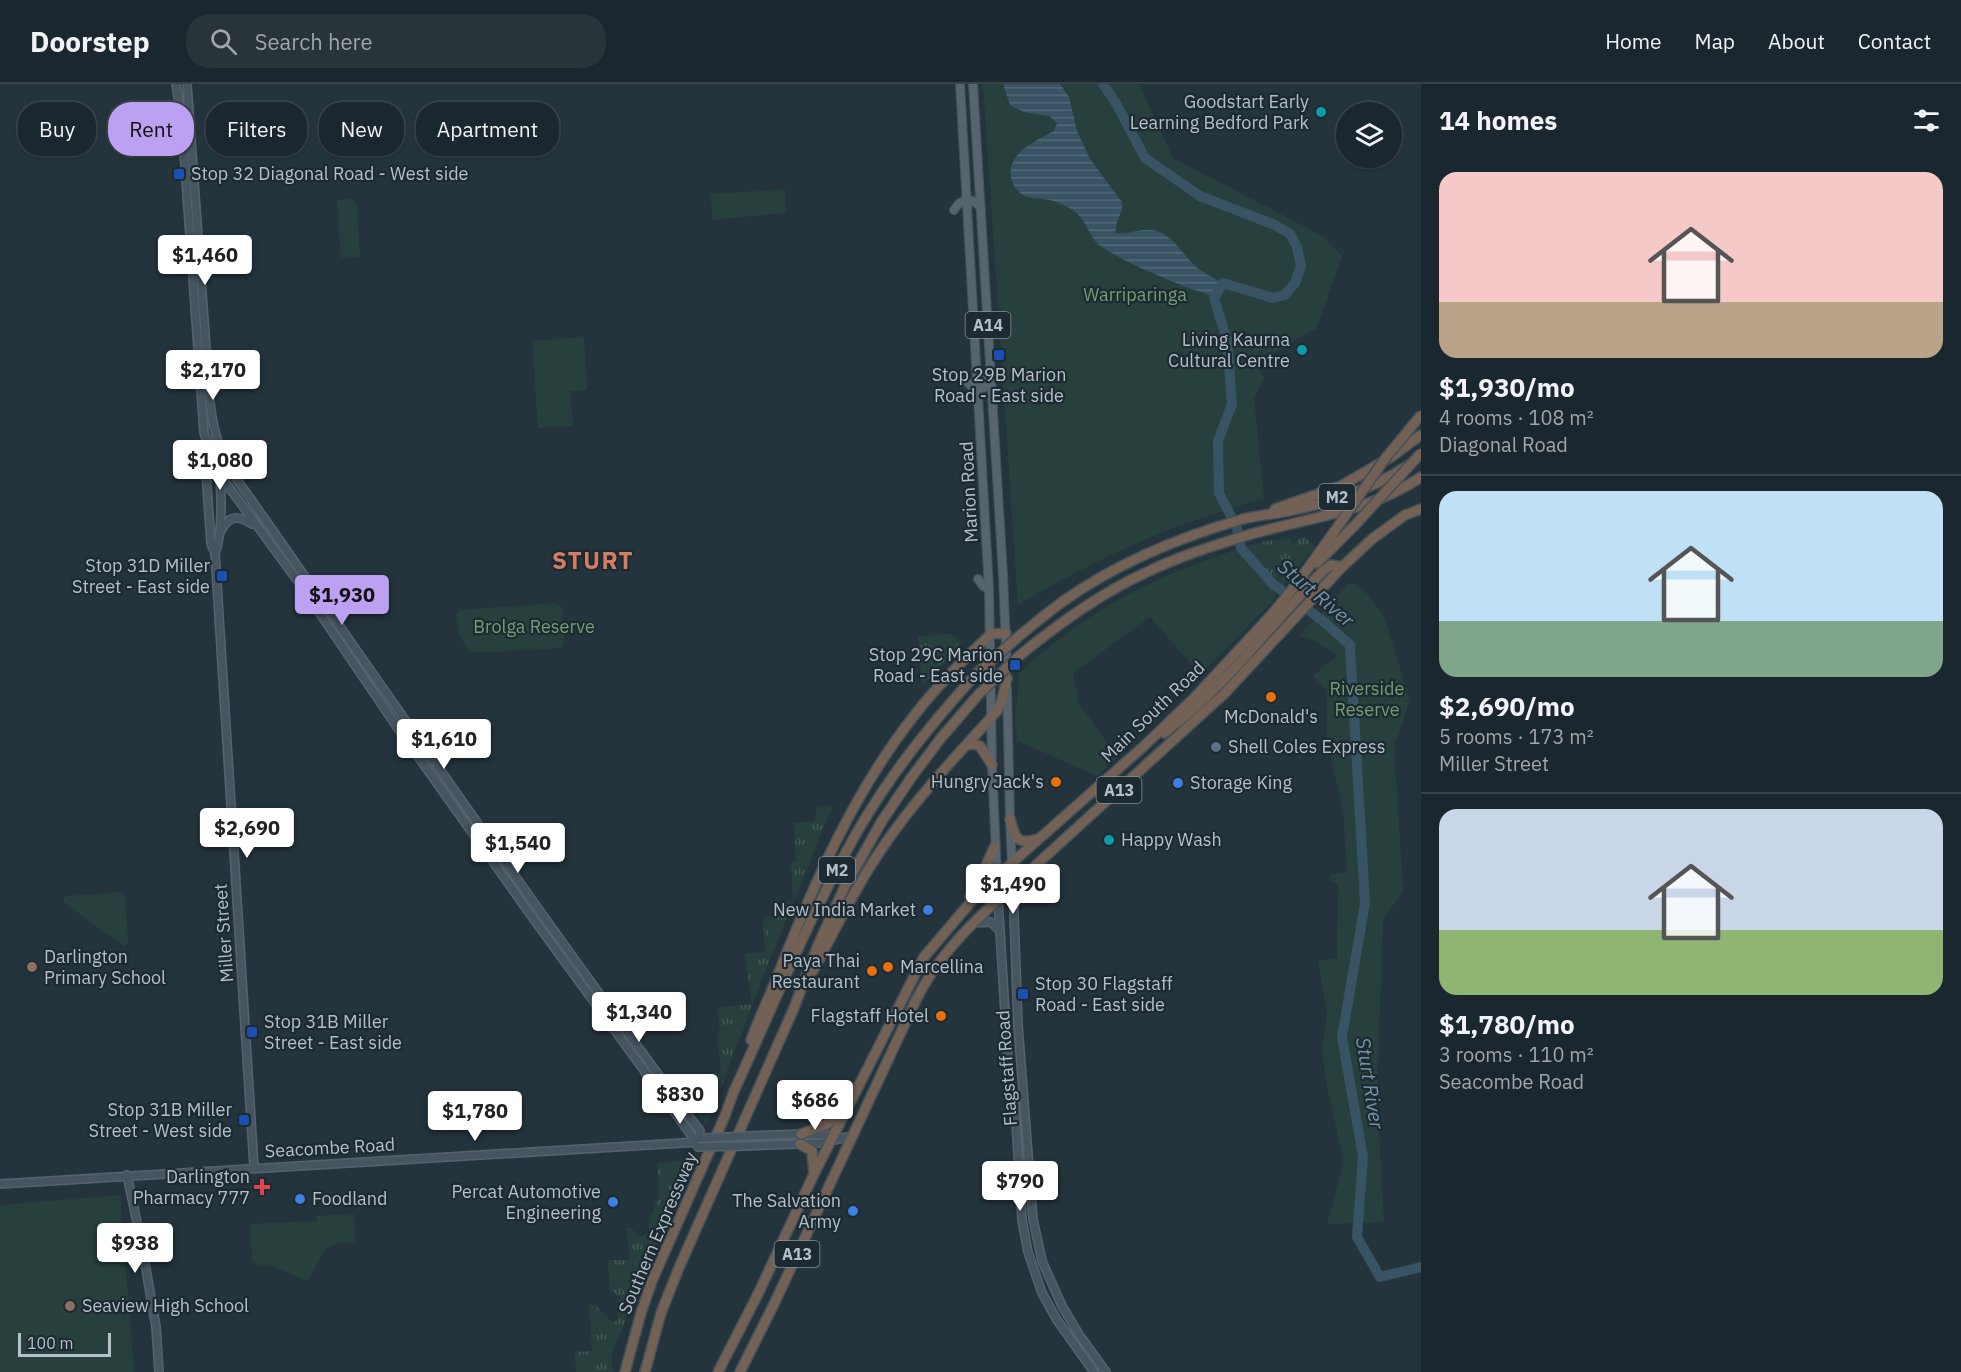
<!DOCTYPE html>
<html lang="en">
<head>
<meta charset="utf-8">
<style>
	body { margin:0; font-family:"IBM Plex Sans",sans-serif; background:#28333a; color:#f1f3f6; height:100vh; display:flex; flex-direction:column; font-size:22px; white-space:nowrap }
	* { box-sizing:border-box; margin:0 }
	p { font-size:20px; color:#a0a5aa }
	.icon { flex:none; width:33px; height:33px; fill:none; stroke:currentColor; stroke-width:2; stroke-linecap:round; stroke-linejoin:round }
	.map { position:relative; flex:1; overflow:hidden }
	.sheet { display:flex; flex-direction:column; background:#1b272e; width:540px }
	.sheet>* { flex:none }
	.hud { position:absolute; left:18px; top:18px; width:570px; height:54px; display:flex; gap:12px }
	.fabs { position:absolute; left:1336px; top:18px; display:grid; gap:12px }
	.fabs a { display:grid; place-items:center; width:66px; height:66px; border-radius:50%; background:#1b272e; box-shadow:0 2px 4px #0004,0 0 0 2px #39444a; font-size:30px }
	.scale { position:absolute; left:18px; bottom:15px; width:93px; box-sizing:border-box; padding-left:6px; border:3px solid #b4c0c8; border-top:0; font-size:16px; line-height:21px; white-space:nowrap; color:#b4c0c8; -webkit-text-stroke:4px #1d2a32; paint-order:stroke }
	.price { position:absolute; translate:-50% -51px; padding:0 14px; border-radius:6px; background:#fff; color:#222; font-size:20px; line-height:39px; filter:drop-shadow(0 2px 3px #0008) }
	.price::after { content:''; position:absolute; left:50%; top:36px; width:18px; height:14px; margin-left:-9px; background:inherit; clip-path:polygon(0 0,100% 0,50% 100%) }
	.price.selected { background:#bca0f2; color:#111 }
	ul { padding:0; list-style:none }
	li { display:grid; align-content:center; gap:12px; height:318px; padding:0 18px }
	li+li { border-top:2px solid #39444a }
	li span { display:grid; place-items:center; height:186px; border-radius:18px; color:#555 }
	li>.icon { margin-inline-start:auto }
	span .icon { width:108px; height:108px; fill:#fffc; stroke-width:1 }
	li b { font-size:26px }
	h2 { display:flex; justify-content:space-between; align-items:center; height:72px; padding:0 18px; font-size:26px }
	.pill { padding:0 21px; border-radius:24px; background:#1b272e; box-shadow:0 2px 4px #0004,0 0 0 2px #39444a; font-size:21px; line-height:54px }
	.pill.selected { background:#bca0f2; color:#111 }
	header { display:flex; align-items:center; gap:36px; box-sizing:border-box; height:84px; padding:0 30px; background:#1b272e; border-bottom:2px solid #39444a }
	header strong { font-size:28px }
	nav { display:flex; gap:33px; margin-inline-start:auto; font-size:21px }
	.search { width:420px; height:54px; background:#28333a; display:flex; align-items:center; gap:15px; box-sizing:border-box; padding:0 21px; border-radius:24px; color:#a0a5aa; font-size:22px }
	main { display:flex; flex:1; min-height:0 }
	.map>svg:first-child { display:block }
	.grass { fill:url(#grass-tufts) }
	.park { fill:#27403d }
	.water { fill:url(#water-rules) }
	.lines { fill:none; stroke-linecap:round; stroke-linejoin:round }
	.river { stroke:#385363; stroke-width:10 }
	.secondary-casing { stroke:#56636b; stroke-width:10 }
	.primary-casing { stroke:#445159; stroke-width:10 }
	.highway-casing { stroke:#435058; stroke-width:12 }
	.secondary { stroke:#465560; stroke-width:7 }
	.primary { stroke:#56646d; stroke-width:8 }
	.highway { stroke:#736155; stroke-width:9 }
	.secondary-bridge-casing { stroke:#56636b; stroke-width:10; stroke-linecap:butt }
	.highway-bridge-casing { stroke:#435058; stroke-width:12; stroke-linecap:butt }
	.secondary-bridge { stroke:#465560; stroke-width:7 }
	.highway-bridge { stroke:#736155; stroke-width:9 }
	.culture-dot { fill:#0f9aa8; stroke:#1d2a32; stroke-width:2 }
	.transit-dot { fill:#1a4fb4; stroke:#1d2a32; stroke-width:2 }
	.food-dot { fill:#e8710a; stroke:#1d2a32; stroke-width:2 }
	.service-dot { fill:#5c6f8a; stroke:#1d2a32; stroke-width:2 }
	.shop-dot { fill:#3f7fe0; stroke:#1d2a32; stroke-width:2 }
	.education-dot { fill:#8d6e63; stroke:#1d2a32; stroke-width:2 }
	.health-dot { fill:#e0444e; stroke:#1d2a32; stroke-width:2 }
	.labels { text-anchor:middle; stroke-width:4.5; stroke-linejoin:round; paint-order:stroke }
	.shield { fill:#1d2a32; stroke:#87939b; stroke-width:1.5 }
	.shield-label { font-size:16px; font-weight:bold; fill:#b4c0c8 }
	.poi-label { font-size:18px; fill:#b4c0c8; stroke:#1d2a32; text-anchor:end }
	.park-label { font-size:18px; fill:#729e73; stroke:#1d2a32 }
	.street-label { font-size:18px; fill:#b4c0c8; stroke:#1d2a32 }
	.water-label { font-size:20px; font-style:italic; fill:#7496aa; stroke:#1d2a32 }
	.district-label { font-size:24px; font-weight:bold; letter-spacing:1.5px; fill:#d37e64; stroke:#1d2a32 }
</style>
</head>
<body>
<header>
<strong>Doorstep</strong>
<div class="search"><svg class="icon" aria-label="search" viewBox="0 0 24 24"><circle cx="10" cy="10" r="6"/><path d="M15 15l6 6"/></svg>Search here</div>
<nav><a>Home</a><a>Map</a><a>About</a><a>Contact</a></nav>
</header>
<main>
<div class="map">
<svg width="1421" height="1288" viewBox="0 0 1421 1288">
	<defs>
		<pattern id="grass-tufts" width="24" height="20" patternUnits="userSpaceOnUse" patternTransform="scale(1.5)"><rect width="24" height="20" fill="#27403d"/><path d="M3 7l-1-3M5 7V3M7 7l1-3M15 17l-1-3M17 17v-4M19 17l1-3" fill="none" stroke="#445a58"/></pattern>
		<pattern id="water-rules" width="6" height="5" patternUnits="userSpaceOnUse" patternTransform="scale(1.5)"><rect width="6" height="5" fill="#385363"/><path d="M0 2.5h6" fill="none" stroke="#526a78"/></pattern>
	</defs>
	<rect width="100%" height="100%" fill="#24343d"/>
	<path class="grass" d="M1305,453l10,10 -42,51 -37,-48c17,-7 35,-11 54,-11l1,4h5l3,-5z
		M950,550l8,5 2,6 -38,41 -4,-50z
		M833,721l-69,169 -57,150 -8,-7 -18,-31 33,-4 7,-13 -4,-32 3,-6 -3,-23 35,-4 -7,-50 20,-2 -2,-35 14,-1 4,-13 12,-2 -2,-39 5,-1 -2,-38 20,-2 3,-13z
		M692,1076l-45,108 -6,7c-5,15 -10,31 -16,46 -6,18 -17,32 -12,51h-37l-1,-20 17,-1 -3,-46h6l17,17 5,-1 3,-24 -10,-7 -2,-30h21l-2,-32h4l8,8 6,-1 4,-3v-11l7,-17 3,-14 -2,-27z"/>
	<path class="park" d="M983,0h156l34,74 150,78 19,20 -25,72 -62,35 9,15 -10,21 10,99c-31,10 -62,19 -93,31 -53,21 -104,46 -153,76z
		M785,105l1,24 -74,7 -1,-26z
		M350,115l5,3 2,3 3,52 -19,1 -4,-58z
		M584,253l3,53 -17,1 3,35 -35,2 -6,-87z
		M1236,466l38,50 -74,74 -50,-57 -77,56 6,30 39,55 -21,18 -79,-35 -3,-16 4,-51c61,-60 135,-98 217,-124z
		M1354,499l13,11 17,22 24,79 1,9 -15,43 9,141c-3,15 -17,20 -20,35l-6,172 7,127 -57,2 17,-61 -18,-81 -4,-34 5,-33 -9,-55 19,-1 1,-75 -9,-5 3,-5 15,-2 -4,-62 -16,-69v-50l-14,-15 24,-21 -26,-16 -12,-3 49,-52z
		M556,519l6,4 2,37 -3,4 -85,5c-15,-5 -19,-24 -20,-38l4,-5z
		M121,808l4,4 3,47 -3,4 -62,-45 1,-4 3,-2z
		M120,1111l14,177h-134v-167z
		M354,1130l1,29h-16l-14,6 -18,32 -35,-15h-17v-5l-3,-1 -2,-36 67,-3v-5z"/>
	<path class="water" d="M1003,0h57l9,13 8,34 13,28 32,43c2,11 -8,19 -6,31 12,2 24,-5 37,-3 21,4 30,27 46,39 7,5 16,10 24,14l-9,15c-12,-8 -20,-7 -33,-13 -27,-11 -54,-22 -79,-38 -14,-8 -15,-30 -31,-38 -6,-4 -14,-7 -21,-9 -9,-2 -19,-1 -27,-5 -5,-3 -9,-8 -11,-14 -8,-27 22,-39 42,-50l3,-8 -8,-7 -25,-4 -14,-7z"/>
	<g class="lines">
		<path class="river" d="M1103,0l14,21 28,53 55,38 75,29 15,9 7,13 4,19 -6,17 -10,12 -12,3 -50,-15 -9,15 13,42 5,64 -14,37 1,52 18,35 4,20 32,36 50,37 27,24 15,258 -23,134 21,120 -6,80 23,40 41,-10"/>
		<defs>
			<path id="secondary" d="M176,0l6,40 22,309 16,42 80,109 97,143 141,198 159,218 1,4
				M187,0l23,320c4,32 11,50 28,77 153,218 303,437 462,650l-3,12
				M204,359l7,101 4,9 39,614
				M221,447c8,-16 17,-16 31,-7
				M215,469c10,-25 5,-77 3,-105
				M1013,803l5,138 15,194 9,42 20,45 18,30 26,36
				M998,815l11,178 6,29 7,114 6,32 14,41 15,27 37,52
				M973,839l18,-1 9,9
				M748,1052l53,-2 37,1
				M744,1062l77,-3 31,-7
				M127,1091l15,71 14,81 3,45
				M0,1100l698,-42"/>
			<path id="primary" d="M960,0l29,505 3,176 6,134
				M973,0l30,491 4,95
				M954,126c7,-12 19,-14 27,-1
				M965,296l8,8h10l3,-4 2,-12
				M978,495l5,7 6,3
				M1007,604l3,131 3,68"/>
			<path id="highway" d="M1275,425l66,-23 50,-29 30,-22
				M1317,479l39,-39
				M1018,553c16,-13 31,-26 47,-37 54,-38 115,-63 178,-81 16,-4 33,-5 50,-9 39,-8 81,-22 114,-44
				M1019,572c39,-32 80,-62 126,-83 32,-16 68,-27 103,-38 58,-17 122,-23 173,-58
				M1164,649c61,-45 106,-108 159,-162l8,-6 11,2
				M967,661l6,-1 7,2 12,19
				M1010,735c5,17 6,27 27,20
				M970,813l7,-12 18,-39
				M813,887c23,-43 44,-87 72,-127 33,-48 73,-90 112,-133l5,-11 5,-22
				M751,956c8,-22 18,-42 26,-63 36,-91 75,-182 136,-260 23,-30 50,-57 78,-83l15,-1
				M801,1050l26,-10 19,-13
				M800,1060l12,7 2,23
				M625,1288l16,-59 11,-32 72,-163 10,-27c42,-91 81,-189 132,-274 33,-54 69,-97 111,-144
				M645,1288l16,-59 17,-43 116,-262 24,-63 27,-59 37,-65 29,-43 30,-40 38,-44
				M718,1288l40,-78 56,-120 110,-217 46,-54 26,-26 148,-131 50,-48 79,-85 25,-31 36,-50
				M740,1288l35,-70 141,-302c19,-38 45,-66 75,-94l234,-213 117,-126 30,-28 33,-24 16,-6"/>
		</defs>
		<use href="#secondary" class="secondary-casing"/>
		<use href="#primary" class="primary-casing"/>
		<use href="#highway" class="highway-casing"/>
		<use href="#secondary" class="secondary"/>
		<use href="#primary" class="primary"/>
		<use href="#highway" class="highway"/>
		<defs>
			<path id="secondary-bridge" d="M703,1054l45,-2
				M698,1063l46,-1"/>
			<path id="highway-bridge" d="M1356,440l65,-71
				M1334,448l50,-72 37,-45
				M977,589l41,-36
				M979,610l40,-38"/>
		</defs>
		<use href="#secondary-bridge" class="secondary-bridge-casing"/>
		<use href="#highway-bridge" class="highway-bridge-casing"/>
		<use href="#secondary-bridge" class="secondary-bridge"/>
		<use href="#highway-bridge" class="highway-bridge"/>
	</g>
	<g class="culture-dot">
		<circle cx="1321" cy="28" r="6"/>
		<circle cx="1302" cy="266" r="6"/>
		<circle cx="1109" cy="756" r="6"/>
	</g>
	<g class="transit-dot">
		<rect x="173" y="84" width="12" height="12" rx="3"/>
		<rect x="993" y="265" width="12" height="12" rx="3"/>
		<rect x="216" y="486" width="12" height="12" rx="3"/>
		<rect x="1009" y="575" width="12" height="12" rx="3"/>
		<rect x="1017" y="904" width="12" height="12" rx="3"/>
		<rect x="246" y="942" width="12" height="12" rx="3"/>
		<rect x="238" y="1030" width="12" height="12" rx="3"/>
	</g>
	<g class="food-dot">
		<circle cx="1271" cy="613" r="6"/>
		<circle cx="1056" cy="698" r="6"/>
		<circle cx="888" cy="883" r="6"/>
		<circle cx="872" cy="887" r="6"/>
		<circle cx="941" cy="932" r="6"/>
	</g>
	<circle class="service-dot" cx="1216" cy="663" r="6"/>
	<g class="shop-dot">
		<circle cx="1178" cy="699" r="6"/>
		<circle cx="928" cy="826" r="6"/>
		<circle cx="300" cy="1115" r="6"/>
		<circle cx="613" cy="1118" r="6"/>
		<circle cx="853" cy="1127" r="6"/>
	</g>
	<g class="education-dot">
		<circle cx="32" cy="883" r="6"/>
		<circle cx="70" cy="1222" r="6"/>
	</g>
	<path class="health-dot" d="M259 1094h6v6h6v6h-6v6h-6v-6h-6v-6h6z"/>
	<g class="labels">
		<g class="shield">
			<rect x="965.5" y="228" width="45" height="26" rx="4.5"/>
			<rect x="1319" y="400" width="36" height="26" rx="4.5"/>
			<rect x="1096.5" y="693" width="45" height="26" rx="4.5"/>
			<rect x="819" y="773" width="36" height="26" rx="4.5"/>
			<rect x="774.5" y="1157" width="45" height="26" rx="4.5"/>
		</g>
		<g class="shield-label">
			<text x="988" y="247">A14</text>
			<text x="1337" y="419">M2</text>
			<text x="1119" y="712">A13</text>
			<text x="837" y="792">M2</text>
			<text x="797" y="1176">A13</text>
		</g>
		<g class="poi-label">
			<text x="1309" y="24">Goodstart Early<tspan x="1309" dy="21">Learning Bedford Park</tspan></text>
			<text x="191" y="96" text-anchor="start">Stop 32 Diagonal Road - West side</text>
			<text x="1290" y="262">Living Kaurna<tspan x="1290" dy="21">Cultural Centre</tspan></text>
			<text x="999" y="297" text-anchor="middle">Stop 29B Marion<tspan x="999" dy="21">Road - East side</tspan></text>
			<text x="210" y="488">Stop 31D Miller<tspan x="210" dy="21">Street - East side</tspan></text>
			<text x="1003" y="577">Stop 29C Marion<tspan x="1003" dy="21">Road - East side</tspan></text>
			<text x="1271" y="639" text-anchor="middle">McDonald's</text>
			<text x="1228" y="669" text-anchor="start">Shell Coles Express</text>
			<text x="1044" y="704">Hungry Jack's</text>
			<text x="1190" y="705" text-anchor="start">Storage King</text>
			<text x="1121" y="762" text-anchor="start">Happy Wash</text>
			<text x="916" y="832">New India Market</text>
			<text x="44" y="879" text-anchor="start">Darlington<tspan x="44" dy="21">Primary School</tspan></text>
			<text x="860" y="883">Paya Thai<tspan x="860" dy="21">Restaurant</tspan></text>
			<text x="900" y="889" text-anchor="start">Marcellina</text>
			<text x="1035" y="906" text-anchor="start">Stop 30 Flagstaff<tspan x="1035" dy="21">Road - East side</tspan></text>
			<text x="929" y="938">Flagstaff Hotel</text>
			<text x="264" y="944" text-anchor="start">Stop 31B Miller<tspan x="264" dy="21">Street - East side</tspan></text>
			<text x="232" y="1032">Stop 31B Miller<tspan x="232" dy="21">Street - West side</tspan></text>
			<text x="250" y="1099">Darlington<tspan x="250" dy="21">Pharmacy 777</tspan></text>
			<text x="601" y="1114">Percat Automotive<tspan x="601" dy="21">Engineering</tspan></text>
			<text x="312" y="1121" text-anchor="start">Foodland</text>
			<text x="841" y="1123">The Salvation<tspan x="841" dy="21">Army</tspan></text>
			<text x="82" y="1228" text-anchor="start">Seaview High School</text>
		</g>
		<g class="park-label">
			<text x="1135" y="217">Warriparinga</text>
			<text x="534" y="549">Brolga Reserve</text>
			<text x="1367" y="611">Riverside<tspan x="1367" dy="21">Reserve</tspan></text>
		</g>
		<g class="street-label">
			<text transform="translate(969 408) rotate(-93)" y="6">Marion Road</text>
			<text transform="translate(1153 628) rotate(-44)" y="6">Main South Road</text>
			<text transform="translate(224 849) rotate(-94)" y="6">Miller Street</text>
			<text transform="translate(1007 984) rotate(-94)" y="6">Flagstaff Road</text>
			<text transform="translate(330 1064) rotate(-3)" y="6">Seacombe Road</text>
			<text transform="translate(658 1149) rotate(-67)" y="6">Southern Expressway</text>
		</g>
		<g class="water-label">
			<text transform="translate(1316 509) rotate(40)" y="7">Sturt River</text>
			<text transform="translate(1370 999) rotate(81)" y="7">Sturt River</text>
		</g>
		<g class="district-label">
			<text x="593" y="485">STURT</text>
		</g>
	</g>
</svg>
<div class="fabs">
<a><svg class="icon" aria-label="layers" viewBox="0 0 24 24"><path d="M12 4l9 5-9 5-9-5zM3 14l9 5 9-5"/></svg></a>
</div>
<div class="scale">100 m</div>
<b class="price" style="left:205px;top:202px">$1,460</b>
<b class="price" style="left:213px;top:317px">$2,170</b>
<b class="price" style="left:220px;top:407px">$1,080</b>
<b class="price selected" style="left:342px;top:542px">$1,930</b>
<b class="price" style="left:444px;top:686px">$1,610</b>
<b class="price" style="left:247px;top:775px">$2,690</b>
<b class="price" style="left:518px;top:790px">$1,540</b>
<b class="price" style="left:1013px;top:831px">$1,490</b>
<b class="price" style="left:639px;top:959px">$1,340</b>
<b class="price" style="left:680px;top:1041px">$830</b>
<b class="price" style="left:815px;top:1047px">$686</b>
<b class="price" style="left:475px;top:1058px">$1,780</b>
<b class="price" style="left:1020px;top:1128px">$790</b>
<b class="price" style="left:135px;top:1190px">$938</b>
<div class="hud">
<a class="pill">Buy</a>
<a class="pill selected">Rent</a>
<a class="pill">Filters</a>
<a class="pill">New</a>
<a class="pill">Apartment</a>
</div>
</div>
<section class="sheet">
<h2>14 homes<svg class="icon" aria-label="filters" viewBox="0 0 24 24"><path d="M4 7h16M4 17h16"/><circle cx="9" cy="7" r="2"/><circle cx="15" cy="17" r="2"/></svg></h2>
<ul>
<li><span style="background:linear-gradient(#f6c9c9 70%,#b9a48a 0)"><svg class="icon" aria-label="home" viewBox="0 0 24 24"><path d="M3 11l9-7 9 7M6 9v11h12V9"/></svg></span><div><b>$1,930/mo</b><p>4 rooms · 108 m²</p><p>Diagonal Road</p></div></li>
<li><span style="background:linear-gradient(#bfe0f5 70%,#7fa58c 0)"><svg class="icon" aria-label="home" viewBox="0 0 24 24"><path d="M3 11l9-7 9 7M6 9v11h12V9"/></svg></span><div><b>$2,690/mo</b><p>5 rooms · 173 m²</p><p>Miller Street</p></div></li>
<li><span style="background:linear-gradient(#c9d6e8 65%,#8fb573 0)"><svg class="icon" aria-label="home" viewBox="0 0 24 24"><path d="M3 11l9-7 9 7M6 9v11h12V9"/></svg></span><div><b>$1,780/mo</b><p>3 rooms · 110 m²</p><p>Seacombe Road</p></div></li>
</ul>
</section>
</main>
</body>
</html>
